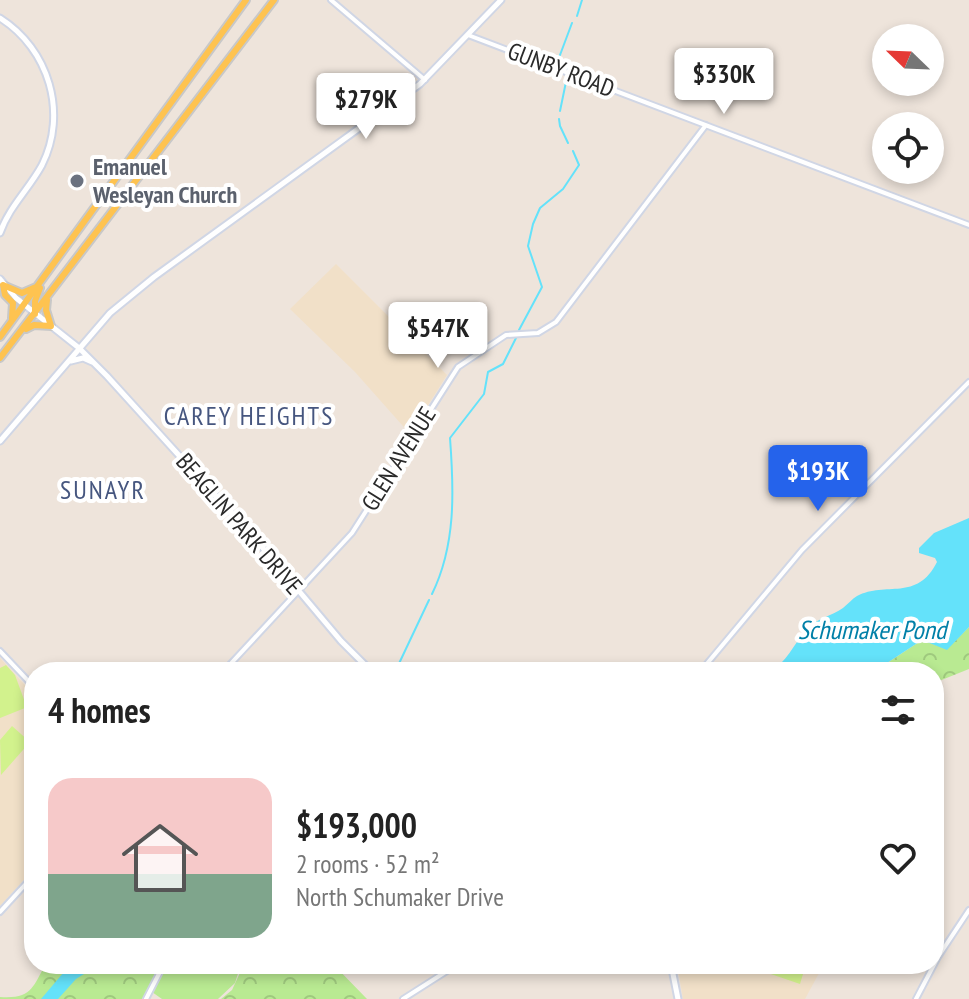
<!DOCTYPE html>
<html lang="en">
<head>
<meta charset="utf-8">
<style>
	body { margin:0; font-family:"PT Sans Narrow",sans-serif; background:#f2f2f2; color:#222; height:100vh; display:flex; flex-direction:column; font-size:30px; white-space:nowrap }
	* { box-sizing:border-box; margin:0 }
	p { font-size:26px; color:#767676 }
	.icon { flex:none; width:44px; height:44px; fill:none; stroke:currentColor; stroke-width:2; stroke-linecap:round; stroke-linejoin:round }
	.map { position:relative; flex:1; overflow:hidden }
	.drawer { position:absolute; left:24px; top:662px; width:920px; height:312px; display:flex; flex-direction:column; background:#fff; border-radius:32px; box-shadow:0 4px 12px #0003 }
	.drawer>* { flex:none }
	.needle { width:52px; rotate:293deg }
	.fabs { position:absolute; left:872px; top:24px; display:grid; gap:16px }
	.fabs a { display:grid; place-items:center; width:72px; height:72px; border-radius:50%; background:#fff; box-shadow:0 4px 12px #0003; font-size:40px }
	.price { position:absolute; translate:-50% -68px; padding:0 18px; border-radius:8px; background:#fff; color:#222; font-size:26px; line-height:52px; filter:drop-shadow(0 2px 4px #0008) }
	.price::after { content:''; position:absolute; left:50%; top:48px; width:24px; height:18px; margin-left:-12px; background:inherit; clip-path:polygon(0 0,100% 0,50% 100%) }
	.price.selected { background:#2563eb; color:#fff }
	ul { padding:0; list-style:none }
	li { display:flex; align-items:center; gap:24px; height:200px; padding:0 24px }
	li+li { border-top:2px solid #e0e0e0 }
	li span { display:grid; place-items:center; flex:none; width:224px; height:160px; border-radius:24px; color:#555 }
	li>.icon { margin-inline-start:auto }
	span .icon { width:96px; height:96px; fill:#fffc; stroke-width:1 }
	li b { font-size:34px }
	h2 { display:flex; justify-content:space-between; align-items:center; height:96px; padding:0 24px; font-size:34px }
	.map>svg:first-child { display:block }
	.education { fill:#f1e0c8 }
	.grass { fill:#b9ea92 }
	.forest { fill:url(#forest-crowns) }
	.pitch { fill:#d2f28d }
	.water { fill:#64e2fa }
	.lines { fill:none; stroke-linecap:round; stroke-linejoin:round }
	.stream { stroke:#64e2fa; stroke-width:2 }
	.tertiary-casing { stroke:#d0d6e5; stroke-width:8 }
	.secondary-casing { stroke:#d0d6e5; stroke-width:9 }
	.primary-casing { stroke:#c8c8c8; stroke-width:10 }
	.tertiary { stroke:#fff; stroke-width:4 }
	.secondary { stroke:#fff; stroke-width:5 }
	.primary { stroke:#fec350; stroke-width:6 }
	.worship-dot { fill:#6b7280; stroke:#fff; stroke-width:3 }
	.labels { text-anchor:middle; stroke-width:8; stroke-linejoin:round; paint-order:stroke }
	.street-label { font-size:24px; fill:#2a2a2a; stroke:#fff }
	.worship-label { font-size:24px; font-weight:bold; fill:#5b616d; stroke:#fff; text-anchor:start }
	.neighbourhood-label { font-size:26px; letter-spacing:2px; fill:#46567f; stroke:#fff }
	.water-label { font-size:26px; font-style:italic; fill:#0180a8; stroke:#fff }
</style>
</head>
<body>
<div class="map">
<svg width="969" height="999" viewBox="0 0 969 999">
	<defs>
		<pattern id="forest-crowns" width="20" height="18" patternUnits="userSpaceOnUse" patternTransform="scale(2)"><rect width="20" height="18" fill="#b9ea92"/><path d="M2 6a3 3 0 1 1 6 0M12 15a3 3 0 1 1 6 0" fill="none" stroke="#9fc97e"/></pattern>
	</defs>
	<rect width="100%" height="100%" fill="#eee4db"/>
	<path class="education" d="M336,264l111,111 -37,59 -55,-62 -65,-63z
		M0,658l34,37v174l-34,37z
		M677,964h147l-19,35h-122z"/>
	<path class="grass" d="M167,964h74l-6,19 -17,16h-56l-10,-7z"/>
	<path class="forest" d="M969,627v42l-35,14v-11h-68l21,-9 35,-23 25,9z
		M46,964h117l-18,35h-145v-2c33,2 32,-10 46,-33z
		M244,964h89l34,35h-146l11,-9z"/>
	<path class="pitch" d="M6,665l9,10 11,30 -1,3 -25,10v-50z
		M12,726l18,16 -29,33 -1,-35z
		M761,964h45l-6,20 -41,-14z"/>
	<path class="water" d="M969,518v109l-22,23 -25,-10 -35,23 -21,9h-96c16,-9 24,-28 36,-42 9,-11 26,-14 37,-22 5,-4 9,-9 14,-12 29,-15 60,6 80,-34l-2,-4 -16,-5v-5l15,-15z
		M75,964h25l-24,15 -18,20h-17l23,-27z"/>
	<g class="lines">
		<path class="stream" d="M577,16l5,-16
			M567,70v-3l-10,-4 15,-40
			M560,111l7,-34
			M559,119l1,7 8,17
			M519,330l23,-43 -14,-41 5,-22 7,-16 23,-19 16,-24 -6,-14
			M432,594c24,-49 22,-103 18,-156l34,-44 4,-22 15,-8 13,-26
			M395,672l34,-72"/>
		<defs>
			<path id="tertiary" d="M331,0l94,80
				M468,35l501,190
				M0,651l34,36
				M223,672l129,-139 106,-166 48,-32 32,-2 18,-11 150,-197
				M700,672l102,-122 167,-168
				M0,912l34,-37
				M146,999l18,-35
				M403,999l55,-35
				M916,999l22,-42 31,-47"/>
			<path id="secondary" d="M0,18c49,31 68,95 42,147 -13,24 -33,42 -42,68
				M0,279l16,19 63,50 28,28 155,171 79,94 31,31
				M71,361l12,-3 9,4
				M0,441l110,-128 44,-36 266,-193 81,-84
				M671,964l7,35"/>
			<path id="primary" d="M3,285l2,10 8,8 -1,15
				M3,285l19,8 14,-6
				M35,314v-13l5,-13
				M26,329l8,-4 17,1 -5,-16 1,-10
				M0,337l246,-337
				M0,358l274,-358"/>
		</defs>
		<use href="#tertiary" class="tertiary-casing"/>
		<use href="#secondary" class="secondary-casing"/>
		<use href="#primary" class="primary-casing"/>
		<use href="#tertiary" class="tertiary"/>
		<use href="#secondary" class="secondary"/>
		<use href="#primary" class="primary"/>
	</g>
	<circle class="worship-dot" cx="77" cy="181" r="8"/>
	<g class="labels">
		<g class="street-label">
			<text transform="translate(561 70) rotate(21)" y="8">GUNBY ROAD</text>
			<text transform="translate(399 459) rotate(-58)" y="8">GLEN AVENUE</text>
			<text transform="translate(239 524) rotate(49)" y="8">BEAGLIN PARK DRIVE</text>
		</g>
		<g class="worship-label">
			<text x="93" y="175">Emanuel<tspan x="93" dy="28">Wesleyan Church</tspan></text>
		</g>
		<g class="neighbourhood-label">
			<text x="249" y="425">CAREY HEIGHTS</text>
			<text x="103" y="499">SUNAYR</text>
		</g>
		<g class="water-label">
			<text x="872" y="639">Schumaker Pond</text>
		</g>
	</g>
</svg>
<div class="fabs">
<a><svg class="needle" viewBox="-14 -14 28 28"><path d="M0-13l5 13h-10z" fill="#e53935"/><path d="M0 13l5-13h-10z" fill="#767676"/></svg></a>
<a><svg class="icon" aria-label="locate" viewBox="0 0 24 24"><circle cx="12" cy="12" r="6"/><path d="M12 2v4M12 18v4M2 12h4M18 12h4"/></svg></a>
</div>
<b class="price" style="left:724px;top:116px">$330K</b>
<b class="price" style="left:366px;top:141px">$279K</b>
<b class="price" style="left:438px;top:370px">$547K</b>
<b class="price selected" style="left:818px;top:513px">$193K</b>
<section class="drawer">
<h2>4 homes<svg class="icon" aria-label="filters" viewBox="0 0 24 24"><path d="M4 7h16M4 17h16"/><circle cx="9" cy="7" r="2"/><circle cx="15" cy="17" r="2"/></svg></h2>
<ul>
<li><span style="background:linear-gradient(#f6c9c9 60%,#7fa58c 0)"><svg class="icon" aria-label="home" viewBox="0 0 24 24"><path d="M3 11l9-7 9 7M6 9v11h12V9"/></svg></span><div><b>$193,000</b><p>2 rooms · 52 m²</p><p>North Schumaker Drive</p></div><svg class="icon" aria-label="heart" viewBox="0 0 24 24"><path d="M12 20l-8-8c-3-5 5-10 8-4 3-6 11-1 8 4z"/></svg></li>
</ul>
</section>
</div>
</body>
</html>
